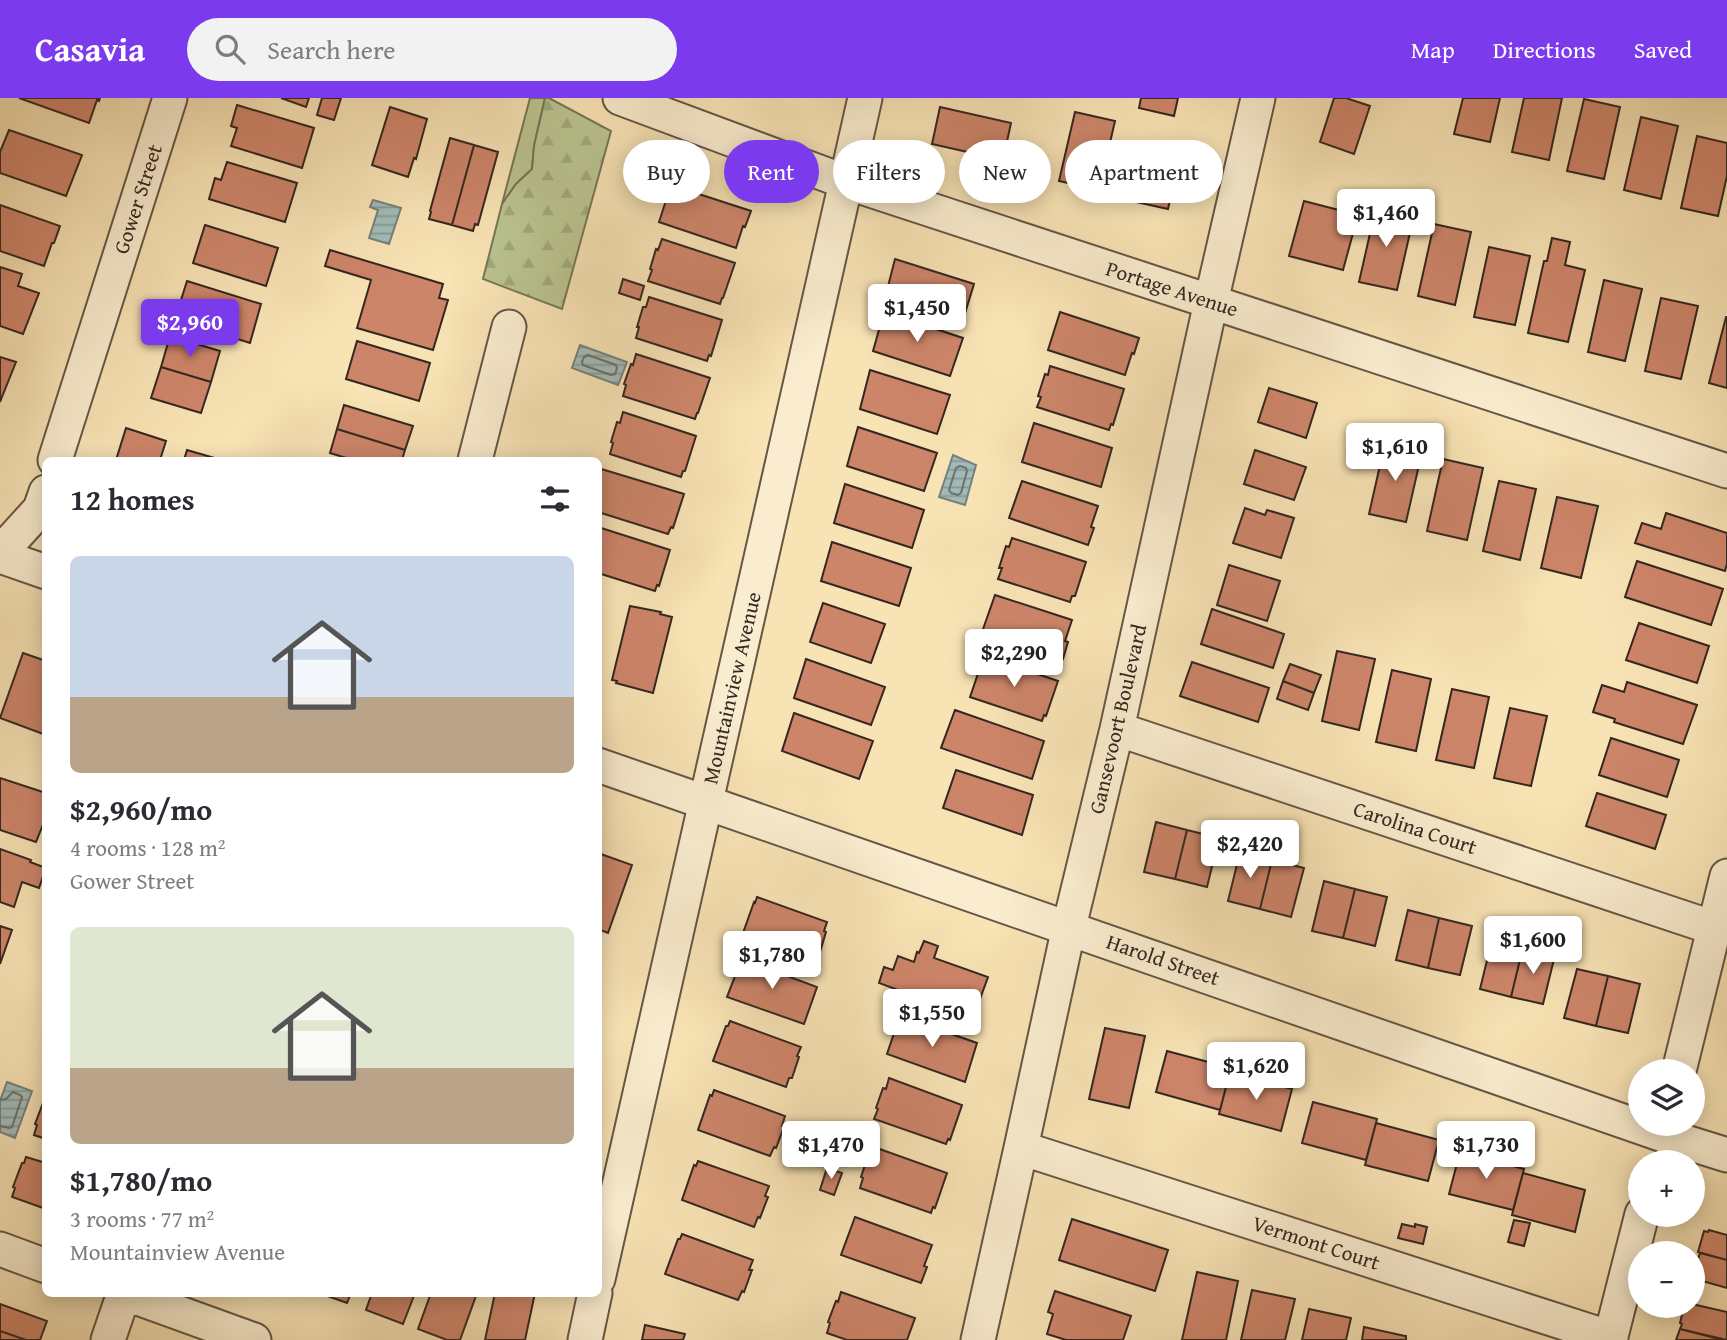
<!DOCTYPE html>
<html lang="en">
<head>
<meta charset="utf-8">
<style>
	body { margin:0; font-family:"Gentium Book Plus",serif; background:#f2f2f3; color:#2b2b33; height:100vh; display:flex; flex-direction:column; font-size:26px; white-space:nowrap }
	* { box-sizing:border-box; margin:0 }
	p { font-size:23px; color:#7c7c81 }
	.icon { flex:none; width:38px; height:38px; fill:none; stroke:currentColor; stroke-width:2; stroke-linecap:round; stroke-linejoin:round }
	.map { position:relative; flex:1; overflow:hidden }
	.drawer { position:absolute; left:42px; top:359px; width:560px; height:840px; display:flex; flex-direction:column; background:#fff; border-radius:10px; box-shadow:0 4px 18px #0003 }
	.drawer>* { flex:none }
	.top-card { position:absolute; left:623px; top:42px; width:665px; height:63px; display:flex; gap:14px }
	.buttons { position:absolute; left:1628px; top:961px; display:grid; gap:14px }
	.buttons a { display:grid; place-items:center; width:77px; height:77px; border-radius:50%; background:#fff; box-shadow:0 4px 18px #0003; font-size:35px }
	.price { position:absolute; translate:-50% -60px; padding:0 16px; border-radius:7px; background:#fff; color:#222; font-size:23px; line-height:46px; filter:drop-shadow(0 2px 4px #0008) }
	.price::after { content:''; position:absolute; left:50%; top:42px; width:21px; height:16px; margin-left:-10px; background:inherit; clip-path:polygon(0 0,100% 0,50% 100%) }
	.price.selected { background:#7c3aed; color:#fff }
	ul { padding:0; list-style:none }
	li { display:grid; align-content:center; gap:14px; height:371px; padding:0 28px }
	li span { display:grid; place-items:center; height:217px; border-radius:10px; color:#555 }
	li>.icon { margin-inline-start:auto }
	span .icon { width:126px; height:126px; fill:#fffc; stroke-width:1 }
	li b { font-size:30px }
	h2 { display:flex; justify-content:space-between; align-items:center; height:84px; padding:0 28px; font-size:30px }
	.pill { padding:0 24px; border-radius:32px; background:#fff; box-shadow:0 4px 18px #0003; font-size:24px; line-height:63px }
	.pill.selected { background:#7c3aed; color:#fff }
	header { display:flex; align-items:center; gap:42px; box-sizing:border-box; height:98px; padding:0 35px; background:#7c3aed; color:#fff }
	header strong { font-size:33px }
	nav { display:flex; gap:38px; margin-inline-start:auto; font-size:24px }
	.search { width:490px; height:63px; background:#f2f2f3; display:flex; align-items:center; gap:18px; box-sizing:border-box; padding:0 24px; border-radius:38px; color:#7c7c81; font-size:26px }
	.map>svg:first-child { display:block }
	.grass { fill:#bac490; stroke:#777658; stroke-width:2 }
	.forest { fill:url(#forest-firs); stroke:#777658; stroke-width:2 }
	.water { fill:url(#water-rules); stroke:#76807c; stroke-width:2 }
	.lines { fill:none; stroke-linecap:round; stroke-linejoin:round }
	.shore { stroke:#6b716c; stroke-width:2 }
	.building { fill:#cd856a; stroke:#342721; stroke-width:2 }
	.minor-casing { stroke:#655646; stroke-width:37 }
	.minor { stroke:#faedcf; stroke-width:33 }
	.labels { text-anchor:middle; stroke-width:6; stroke-linejoin:round; paint-order:stroke }
	.street-label { font-size:21px; fill:#342721; stroke:#faedcf }
</style>
</head>
<body>
<header>
<strong>Casavia</strong>
<div class="search"><svg class="icon" aria-label="search" viewBox="0 0 24 24"><circle cx="10" cy="10" r="6"/><path d="M15 15l6 6"/></svg>Search here</div>
<nav><a>Map</a><a>Directions</a><a>Saved</a></nav>
</header>
<div class="map">
<svg width="1727" height="1242" viewBox="0 0 1727 1242">
	<defs>
		<pattern id="forest-firs" width="22" height="20" patternUnits="userSpaceOnUse" patternTransform="scale(1.75)"><rect width="22" height="20" fill="#bac490"/><path d="M5 1l3.5 6h-7zM16 11l3.5 6h-7z" fill="#a0a87c"/></pattern>
		<pattern id="water-rules" width="6" height="5" patternUnits="userSpaceOnUse" patternTransform="scale(1.75)"><rect width="6" height="5" fill="#a2bbb8"/><path d="M0 2.5h6" fill="none" stroke="#859895"/></pattern>
	</defs>
	<rect width="100%" height="100%" fill="#f8e3b5"/>
	<filter id="stains"><feTurbulence type="fractalNoise" baseFrequency=".00286" numOctaves="4"/><feColorMatrix values="0 0 0 0 .2 0 0 0 0 .09 0 0 0 0 .02 0 0 0 .5 -.17"/></filter>
	<radialGradient id="worn" r=".72"><stop offset=".6" stop-color="#630" stop-opacity="0"/><stop offset="1" stop-color="#630" stop-opacity=".3"/></radialGradient>
	<path class="grass" d="M530,0h15l-11,48 -2,23 -16,15 -14,20z"/>
	<path class="forest" d="M545,0h4l62,33 -49,178 -79,-30 19,-75 14,-20 16,-15 2,-23z"/>
	<path class="water" d="M373,102l28,8 -12,36 -20,-6 9,-28 -8,-3z
		M580,247l47,17 -9,23 -46,-17z
		M953,357l23,10 -11,40 -26,-8z
		M7,984l25,9 -17,47 -15,-6v-31z"/>
	<g class="lines">
		<path class="shore" d="M588,257l28,10 1,3 -2,6 -4,1 -28,-10 -1,-3 2,-5z
			M960,368l6,2 1,3 -6,22 -3,2 -7,-2 -2,-3 7,-22z
			M0,1002l6,-1 7,-7 7,3 2,2 -10,30 -3,1 -9,-2"/>
	</g>
	<path class="building" d="M19,0h81l-1,3 -2,-1 -8,23z
		M281,0h28l-3,9z
		M322,0h19l-7,22 -17,-5z
		M1141,0h37l-4,18 -35,-8z
		M1334,0h12l24,8 -16,48 -34,-12z
		M1463,0h37l-10,44 -36,-8z
		M1524,0h38l-13,62 -37,-8z
		M1584,1l36,8 -16,72 -37,-8z
		M237,7l77,23 -12,40 -71,-22 6,-18 -6,-2z
		M390,9l37,12 -11,40 -2,-1 -6,19 -36,-12z
		M940,9l71,16 -8,37 -71,-16z
		M1075,14l40,9 -16,69 -40,-9z
		M1641,19l37,9 -17,73 -37,-9z
		M9,32l73,25 -16,41 -66,-23v-21z
		M1697,38l30,7v33l-9,40 -37,-8z
		M450,40l24,7 -22,80 -23,-6 2,-7 -1,-1z
		M474,47l24,7 -20,73 -3,-1 -2,7 -21,-6z
		M1139,51l41,9 -12,51 -41,-9z
		M227,64l70,21 -12,39 -76,-23 6,-21 6,2z
		M671,87l80,26 -6,16 -2,-1 -7,22 -77,-26z
		M1304,103l54,14 -15,55 -54,-14z
		M0,107l60,21 -6,17h-2l-8,23 -44,-15z
		M1376,109l38,8 -17,75 -38,-8z
		M1434,126l37,8 -16,73 -37,-9z
		M205,127l73,23 -12,38 -73,-23z
		M1552,140l18,4 -5,23 20,5 -17,72 -40,-9 16,-72h3z
		M662,141l73,24 -12,35h-1l-2,6 -72,-23 4,-11 -2,-1 6,-20 2,1z
		M1489,149l41,9 -15,69 -41,-8z
		M330,152l113,34 -4,14 9,2 -15,50 -76,-22 14,-48 -46,-14z
		M895,161l79,25 -12,39 -77,-25z
		M0,169l22,7 -4,12 21,7 -16,41 -23,-8z
		M623,181l21,7 -4,14 -21,-7z
		M1604,182l38,9 -17,72 -37,-9z
		M187,183l74,23 -11,39 -75,-24z
		M649,199l73,23 -11,36 -2,-1 -2,6 -71,-23 3,-11h-2l6,-20h3z
		M1661,200l37,8 -17,73 -36,-8z
		M884,214l79,26 -13,38 -77,-25z
		M1060,214l79,26 -5,16 -2,-1 -7,22 -77,-25z
		M1726,219h1v71l-18,-5z
		M170,238l50,15 -9,31 -50,-15z
		M357,243l73,22 -11,38 -73,-22z
		M636,256l74,24 -12,35h-1l-2,6 -72,-23 3,-11 -2,-1 7,-20 2,1z
		M0,259l16,5 -16,40z
		M1050,268l74,23 -11,36 -2,-1 -2,6 -72,-23 4,-10 -3,-1 7,-22 3,1z
		M161,269l50,15 -10,31 -50,-15z
		M870,272l80,25 -13,39 -77,-25z
		M1269,290l48,15 -11,35 -48,-16z
		M344,307l69,21 -8,24 -68,-21z
		M623,314l73,24 -11,35h-2l-2,6 -71,-23 3,-11 -2,-1 6,-20 3,1z
		M1034,325l78,25 -11,39 -79,-25z
		M858,329l79,26 -13,38 -77,-25z
		M126,330l40,13 -6,19h-44z
		M337,331l68,21 -3,10h-49l-23,-7z
		M1385,345l37,9 -16,70 -37,-8z
		M187,352l24,7 11,3h-38z
		M1255,352l51,17 -12,33 -50,-16z
		M1443,361l40,9 -16,72 -40,-9z
		M598,370l86,26 -11,34 -2,-1 -3,7 -70,-22z
		M1022,383l76,25 -7,21 3,1 -6,17 -79,-27z
		M1499,383l37,8 -16,71 -37,-9z
		M845,386l79,26 -12,38 -78,-25z
		M1557,399l41,9 -17,72 -40,-10z
		M1245,410l20,7 2,-5 27,8 -13,40 -48,-15z
		M1666,415l61,20v31l-2,7 -90,-28 7,-20 19,6z
		M598,429l72,23 -11,36 -2,-1 -2,6 -57,-18z
		M1012,440l74,24 -11,34h-3l-2,6 -72,-23 4,-11h-3l7,-22 3,1z
		M832,444l79,26 -12,38 -78,-25z
		M1637,463l86,28 -12,36 -86,-28z
		M1229,467l51,16 -13,40 -50,-16z
		M995,497l77,25 -7,21 3,1 -5,17 -81,-27z
		M823,505l62,21 -14,39 -61,-21z
		M630,508l31,6 -1,2 12,3 -19,76 -37,-10 1,-2 -5,-1z
		M1212,511l72,25 -11,34 -72,-24z
		M1639,525l70,23 -12,37 -71,-23z
		M1337,553l38,8 -16,71 -37,-9z
		M23,555l23,8v74l-46,-17z
		M984,558l74,25 -12,35 -2,-1 -2,6 -72,-24z
		M806,561l79,28 -14,38 -77,-27z
		M1192,564l77,26 -11,34 -78,-26z
		M1290,566l31,11 -7,18 -31,-12z
		M1392,572l39,9 -15,72 -40,-9z
		M1283,583l31,12 -6,17 -31,-11z
		M1627,584l70,23 -14,39 -69,-22 1,-3 -22,-7 9,-27 22,7z
		M1452,591l37,8 -15,71 -38,-8z
		M1510,610l37,8 -16,70 -37,-8z
		M955,612l89,31 -12,38 -91,-31z
		M794,615l79,28 -14,38 -77,-28z
		M1611,640l68,22 -12,37 -68,-22z
		M956,672l77,25 -11,40 -79,-27z
		M0,680l46,15v24l-10,25 -36,-12z
		M1597,695l69,22 -11,34 -69,-23z
		M1156,724l31,8 -12,49 -31,-7z
		M1187,732l32,8 -12,49 -32,-8z
		M0,751l31,11 -1,2 16,6 -7,20 -17,-6 -8,25 -14,-5z
		M1240,754l32,8 -12,49 -32,-8z
		M598,755l34,12 -24,68 -10,-4z
		M1272,762l32,8 -13,49 -31,-8z
		M1324,783l31,8 -12,49 -31,-7z
		M1355,791l32,8 -12,49 -32,-8z
		M757,799l70,25 -3,9 2,1 -6,20 -3,-1 -3,10 -72,-25 12,-34 1,1z
		M1408,812l31,8 -11,50 -32,-8z
		M1439,820l33,8 -12,49 -32,-7z
		M0,828l12,4 -12,34z
		M1492,842l31,7 -12,50 -31,-8z
		M924,843l14,5 -4,12 54,19 -15,41 -94,-35 5,-16 9,3 5,-14 16,6 3,-10 2,1z
		M1523,849l32,8 -12,49 -32,-7z
		M739,860l78,29 -13,37 -77,-27 8,-21 -3,-1z
		M1577,871l31,7 -12,50 -32,-8z
		M1608,878l32,8 -12,49 -32,-7z
		M900,918l77,27 -12,39 -78,-28z
		M730,923l71,26 -4,9 2,1 -7,21h-3l-3,9 -73,-26 13,-35h2z
		M1105,930l40,8 -16,72 -40,-9z
		M1167,953l64,17 -11,42 -64,-18z
		M1230,974l62,17 -11,42 -62,-17z
		M889,980l73,27 -12,35 -2,-1 -2,5 -72,-25 4,-10 -2,-1 7,-20 3,1z
		M714,992l71,26 -3,10 2,1 -8,21 -2,-1 -4,9 -72,-26 12,-35 2,1z
		M46,1003v38l-12,-4 3,-10 -2,-1 8,-21h2z
		M1313,1004l64,17 -11,41 -64,-17z
		M1376,1025l63,17 -11,41 -63,-16z
		M874,1049l73,26 -12,35 -2,-1 -2,6 -71,-25 3,-10 -2,-1 7,-21 2,1z
		M1460,1054l64,17 -11,41 -64,-16z
		M26,1059l20,6v46l-34,-12 3,-9 -2,-1 9,-24h2z
		M698,1063l71,25 -4,10 3,1 -8,21 -2,-1 -4,10 -72,-27 12,-35 2,1z
		M827,1070l15,5 -8,22 -14,-5z
		M1523,1075l62,17 -10,42 -63,-17z
		M855,1119l77,28 -8,21 3,1 -6,16 -80,-28z
		M1072,1121l96,31 -13,41 -96,-31z
		M1514,1122l16,3 -6,23 -16,-4z
		M1402,1126l13,3v-3l12,3 -4,17 -25,-6z
		M1709,1132l18,5v25l-29,-8 6,-21 4,1z
		M682,1136l71,26 -4,10h3l-8,22 -2,-1 -4,9 -73,-26 13,-35h2z
		M1700,1155l27,7v28l-35,-10z
		M1197,1174l41,9 -12,59h-44z
		M1252,1192l43,9 -10,41h-44z
		M1055,1193l76,25 -8,24h-57l-19,-6 6,-20 -5,-2z
		M841,1194l74,26 -8,22h-60l-20,-7 3,-10 -2,-1 8,-21 2,1z
		M319,1195h32l-4,10z
		M372,1195h43l-12,31 -37,-14z
		M431,1195h46l-17,47h-13l-29,-11z
		M495,1195h40l-10,47h-40z
		M0,1206l47,17 -7,19h-14l-26,-9z
		M1692,1206l35,8v28l-47,-11 2,-5 -2,-1 4,-17h8z
		M1309,1211l42,9 -5,22h-44z
		M645,1227l40,9 -2,6h-41z
		M1364,1229l41,9h1v4h-44z
		M1680,1231l43,11h-47z
		M0,1233l26,9h-26z"/>
	<g class="lines">
		<defs>
			<path id="minor" d="M620,0l226,84 881,289
				M55,362l115,-362
				M475,362l34,-133
				M0,455l40,-44 6,-17
				M0,458l46,16
				M1117,631l597,199
				M598,667l1065,370 64,20
				M1679,973l48,-195
				M1021,1050l590,190
				M0,1151l46,17
				M598,1181l267,-1181
				M124,1195l130,47
				M108,1242l16,-47
				M585,1242l10,-47
				M978,1242l43,-192 48,-221 48,-198 94,-427 47,-204
				M1610,1242l32,-126"/>
		</defs>
		<use href="#minor" class="minor-casing"/>
		<use href="#minor" class="minor"/>
	</g>
	<g class="labels">
		<g class="street-label">
			<text transform="translate(138 101) rotate(-72)" y="7">Gower Street</text>
			<text transform="translate(1172 191) rotate(18)" y="7">Portage Avenue</text>
			<text transform="translate(732 590) rotate(-77)" y="7">Mountainview Avenue</text>
			<text transform="translate(1118 621) rotate(-77)" y="7">Gansevoort Boulevard</text>
			<text transform="translate(1415 730) rotate(18)" y="7">Carolina Court</text>
			<text transform="translate(1163 862) rotate(19)" y="7">Harold Street</text>
			<text transform="translate(1316 1145) rotate(18)" y="7">Vermont Court</text>
		</g>
	</g>
	<rect width="100%" height="100%" filter="url(#stains)"/>
	<rect width="100%" height="100%" fill="url(#worn)"/>
</svg>
<div class="buttons">
<a><svg class="icon" aria-label="layers" viewBox="0 0 24 24"><path d="M12 4l9 5-9 5-9-5zM3 14l9 5 9-5"/></svg></a>
<a>+</a>
<a>−</a>
</div>
<b class="price" style="left:1386px;top:151px">$1,460</b>
<b class="price" style="left:917px;top:246px">$1,450</b>
<b class="price selected" style="left:190px;top:261px">$2,960</b>
<b class="price" style="left:1395px;top:385px">$1,610</b>
<b class="price" style="left:1014px;top:591px">$2,290</b>
<b class="price" style="left:1250px;top:782px">$2,420</b>
<b class="price" style="left:1533px;top:878px">$1,600</b>
<b class="price" style="left:772px;top:893px">$1,780</b>
<b class="price" style="left:932px;top:951px">$1,550</b>
<b class="price" style="left:1256px;top:1004px">$1,620</b>
<b class="price" style="left:831px;top:1083px">$1,470</b>
<b class="price" style="left:1486px;top:1083px">$1,730</b>
<div class="top-card">
<a class="pill">Buy</a>
<a class="pill selected">Rent</a>
<a class="pill">Filters</a>
<a class="pill">New</a>
<a class="pill">Apartment</a>
</div>
<section class="drawer">
<h2>12 homes<svg class="icon" aria-label="filters" viewBox="0 0 24 24"><path d="M4 7h16M4 17h16"/><circle cx="9" cy="7" r="2"/><circle cx="15" cy="17" r="2"/></svg></h2>
<ul>
<li><span style="background:linear-gradient(#c9d6e8 65%,#b9a48a 0)"><svg class="icon" aria-label="home" viewBox="0 0 24 24"><path d="M3 11l9-7 9 7M6 9v11h12V9"/></svg></span><div><b>$2,960/mo</b><p>4 rooms · 128 m²</p><p>Gower Street</p></div></li>
<li><span style="background:linear-gradient(#dfe7d0 65%,#b9a48a 0)"><svg class="icon" aria-label="home" viewBox="0 0 24 24"><path d="M3 11l9-7 9 7M6 9v11h12V9"/></svg></span><div><b>$1,780/mo</b><p>3 rooms · 77 m²</p><p>Mountainview Avenue</p></div></li>
</ul>
</section>
</div>
</body>
</html>
